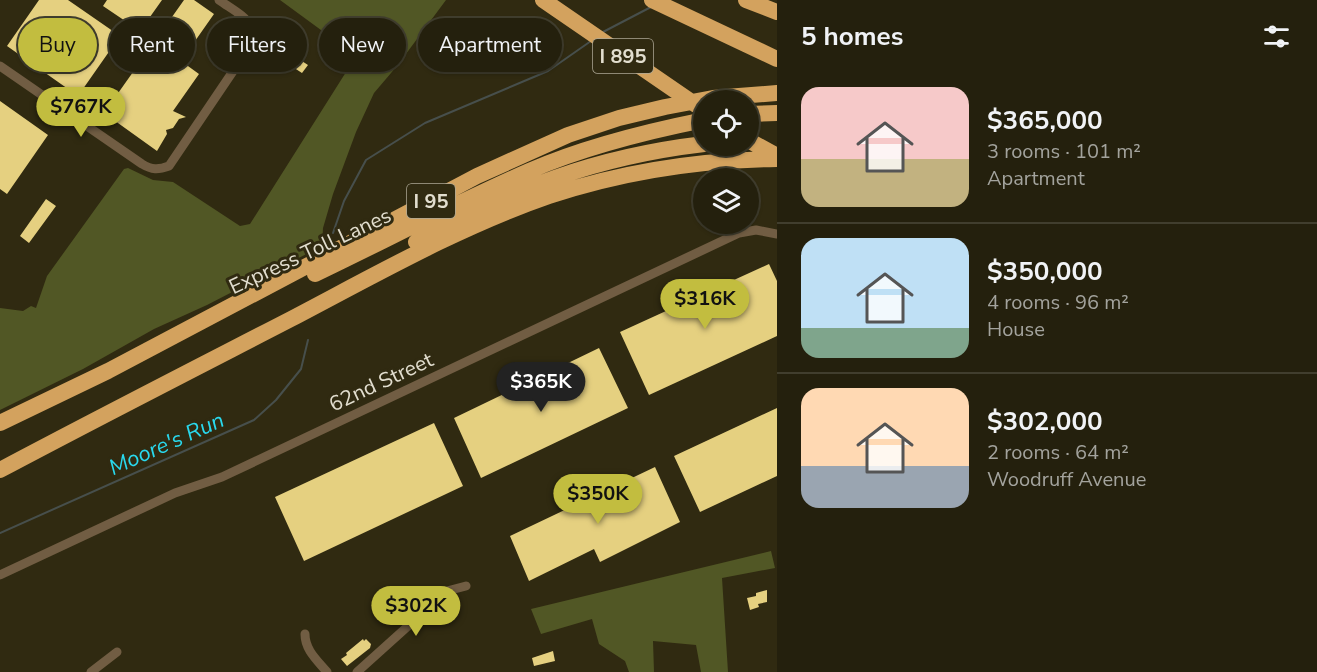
<!DOCTYPE html>
<html lang="en">
<head>
<meta charset="utf-8">
<style>
	body { margin:0; font-family:"Nunito Sans",sans-serif; background:#302d1b; color:#f1f3f6; height:100vh; display:flex; flex-direction:column; font-size:22px; white-space:nowrap }
	* { box-sizing:border-box; margin:0 }
	p { font-size:20px; color:#a3a39d }
	.icon { flex:none; width:33px; height:33px; fill:none; stroke:currentColor; stroke-width:2; stroke-linecap:round; stroke-linejoin:round }
	.map { position:relative; flex:1; overflow:hidden }
	.drawer { display:flex; flex-direction:column; background:#24200d; width:540px }
	.drawer>* { flex:none }
	.guide { position:absolute; left:18px; top:18px; width:570px; height:54px; display:flex; gap:12px }
	.fabs { position:absolute; left:693px; top:90px; display:grid; gap:12px }
	.fabs a { display:grid; place-items:center; width:66px; height:66px; border-radius:50%; background:#24200d; box-shadow:0 2px 4px #0004,0 0 0 2px #413e2e; font-size:30px }
	.price { position:absolute; translate:-50% -51px; padding:0 14px; border-radius:21px; background:#c2bd3f; color:#111; font-size:20px; line-height:39px; filter:drop-shadow(0 2px 3px #0008) }
	.price::after { content:''; position:absolute; left:50%; top:36px; width:18px; height:14px; margin-left:-9px; background:inherit; clip-path:polygon(0 0,100% 0,50% 100%) }
	.price.selected { background:#222; color:#fff }
	ul { padding:0; list-style:none }
	li { display:flex; align-items:center; gap:18px; height:150px; padding:0 24px }
	li+li { border-top:2px solid #413e2e }
	li span { display:grid; place-items:center; flex:none; width:168px; height:120px; border-radius:18px; color:#555 }
	li>.icon { margin-inline-start:auto }
	span .icon { width:72px; height:72px; fill:#fffc; stroke-width:1 }
	li b { font-size:26px }
	h2 { display:flex; justify-content:space-between; align-items:center; height:72px; padding:0 24px; font-size:26px }
	.tag { padding:0 21px; border-radius:27px; background:#24200d; box-shadow:0 2px 4px #0004,0 0 0 2px #413e2e; font-size:21px; line-height:54px }
	.tag.selected { background:#c2bd3f; color:#111 }
	main { display:flex; flex:1; min-height:0 }
	.map>svg:first-child { display:block }
	.green { fill:#515725 }
	.lines { fill:none; stroke-linecap:round; stroke-linejoin:round }
	.stream { stroke:#474f4c; stroke-width:2 }
	.building { fill:#e5d080 }
	.minor { stroke:#715d43; stroke-width:9 }
	.motorway { stroke:#d3a25e; stroke-width:16 }
	.labels { text-anchor:middle; stroke-width:6; stroke-linejoin:round; paint-order:stroke }
	.shield { fill:#302a11; stroke:#ada896; stroke-width:1.5 }
	.shield-label { font-size:20px; font-weight:bold; fill:#e2decf }
	.street-label { font-size:21px; fill:#e2decf; stroke:#302a11 }
	.water-label { font-size:22px; font-style:italic; fill:#29d9ee; stroke:#302a11 }
</style>
</head>
<body>
<main>
<div class="map">
<svg width="777" height="672" viewBox="0 0 777 672">
	<rect width="100%" height="100%" fill="#302a11"/>
	<path class="green" d="M280,0h166l-49,66 -23,27 -18,39 -23,62 -10,34 -1,18 -115,59 -53,24 -71,40 -83,41v-102l23,3 8,-5 5,2 11,-32 77,-107 4,-1 25,12 20,2 67,44 10,-2 103,-163 -2,-9z
		M771,551l4,17 -53,10 6,94h-27l-5,-27 -43,-4 1,31h-25l-4,-11 -26,-17 -7,-25 -51,15 -10,-25z"/>
	<g class="lines">
		<path class="stream" d="M603,32l48,-25
			M333,233l11,-32 22,-41 59,-37 123,-52 43,-30
			M0,533l254,-113 22,-20 25,-31 7,-29"/>
	</g>
	<path class="building" d="M39,0h29l52,36 -42,60 -71,-50z
		M107,0h55l-22,31 -37,-25z
		M184,0h10l20,14 -33,47 18,13 -26,37 13,6 -7,2 -6,9 -7,2 1,4 -10,17 -53,-38z
		M288,52l20,13 -6,8 -20,-13z
		M0,101l48,34 -41,59 -7,-5z
		M46,199l10,7 -27,37 -9,-7z
		M769,264l8,17v55l-128,59 -29,-63z
		M599,348l29,60 -147,70 -27,-60z
		M777,408v68l-77,36 -26,-56z
		M434,423l29,63 -159,75 -29,-64z
		M655,467l25,55 -80,40 -6,-13 -65,32 -19,-45z
		M767,590v12l-9,2 1,3 -9,3 -3,-12 9,-2v-3z
		M363,639l1,2 2,-2 5,5 -1,4 -23,18 -6,-7 6,-4 -1,-2z
		M553,651l2,10 -21,5 -2,-8z"/>
	<g class="lines">
		<path class="minor" d="M0,66l142,98c10,6 16,6 27,2l75,-111c19,-32 -1,-38 -25,-55
			M0,575l175,-82 47,-16 517,-244 17,-3 21,4
			M305,634c0,16 12,26 22,38
			M91,672l26,-20
			M357,672l90,-81 19,-5"/>
		<path class="motorway" d="M543,0l153,105
			M652,0l125,59
			M746,0l31,12
			M748,114l29,-1
			M748,140l29,16
			M416,242c97,-53 177,-85 288,-98
			M315,274c71,-34 141,-71 214,-103 55,-24 115,-39 175,-51
			M0,423l108,-52 369,-195 91,-41 51,-17 46,-11 48,-9 64,-5
			M0,470c96,-51 194,-101 291,-151 84,-44 168,-92 258,-123 73,-24 152,-36 228,-37"/>
	</g>
	<g class="labels">
		<g class="shield">
			<rect x="593" y="39" width="60" height="34" rx="4.5"/>
			<rect x="407" y="184" width="48" height="34" rx="4.5"/>
		</g>
		<g class="shield-label">
			<text x="623" y="63">I 895</text>
			<text x="431" y="208">I 95</text>
		</g>
		<g class="street-label">
			<text transform="translate(310 251) rotate(-25)" y="7">Express Toll Lanes</text>
			<text transform="translate(381 382) rotate(-25)" y="7">62nd Street</text>
		</g>
		<g class="water-label">
			<text transform="translate(166 443) rotate(-24)" y="8">Moore's Run</text>
		</g>
	</g>
</svg>
<div class="fabs">
<a><svg class="icon" aria-label="locate" viewBox="0 0 24 24"><circle cx="12" cy="12" r="6"/><path d="M12 2v4M12 18v4M2 12h4M18 12h4"/></svg></a>
<a><svg class="icon" aria-label="layers" viewBox="0 0 24 24"><path d="M12 4l9 5-9 5-9-5zM3 14l9 5 9-5"/></svg></a>
</div>
<b class="price" style="left:81px;top:138px">$767K</b>
<b class="price" style="left:705px;top:330px">$316K</b>
<b class="price selected" style="left:541px;top:413px">$365K</b>
<b class="price" style="left:598px;top:525px">$350K</b>
<b class="price" style="left:416px;top:637px">$302K</b>
<div class="guide">
<a class="tag selected">Buy</a>
<a class="tag">Rent</a>
<a class="tag">Filters</a>
<a class="tag">New</a>
<a class="tag">Apartment</a>
</div>
</div>
<section class="drawer">
<h2>5 homes<svg class="icon" aria-label="filters" viewBox="0 0 24 24"><path d="M4 7h16M4 17h16"/><circle cx="9" cy="7" r="2"/><circle cx="15" cy="17" r="2"/></svg></h2>
<ul>
<li><span style="background:linear-gradient(#f6c9c9 60%,#c2b280 0)"><svg class="icon" aria-label="home" viewBox="0 0 24 24"><path d="M3 11l9-7 9 7M6 9v11h12V9"/></svg></span><div><b>$365,000</b><p>3 rooms · 101 m²</p><p>Apartment</p></div></li>
<li><span style="background:linear-gradient(#bfe0f5 75%,#7fa58c 0)"><svg class="icon" aria-label="home" viewBox="0 0 24 24"><path d="M3 11l9-7 9 7M6 9v11h12V9"/></svg></span><div><b>$350,000</b><p>4 rooms · 96 m²</p><p>House</p></div></li>
<li><span style="background:linear-gradient(#ffd9b3 65%,#9aa5b1 0)"><svg class="icon" aria-label="home" viewBox="0 0 24 24"><path d="M3 11l9-7 9 7M6 9v11h12V9"/></svg></span><div><b>$302,000</b><p>2 rooms · 64 m²</p><p>Woodruff Avenue</p></div></li>
</ul>
</section>
</main>
</body>
</html>
